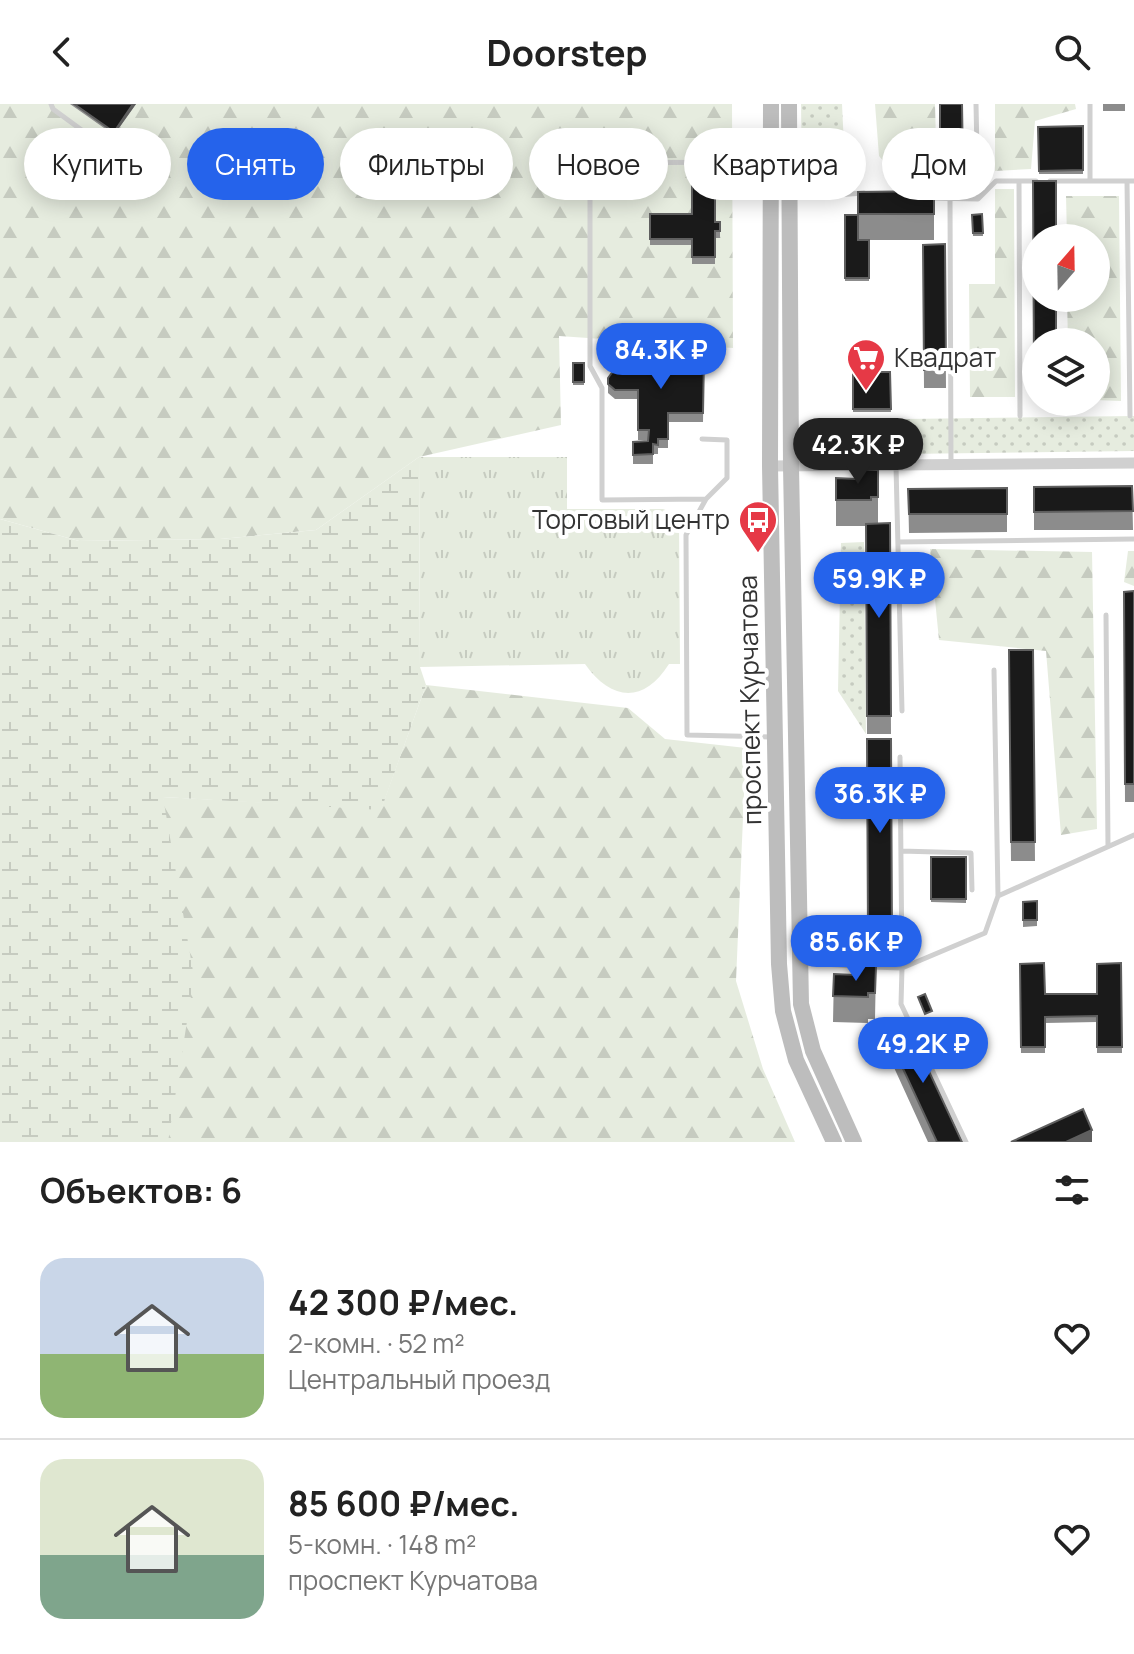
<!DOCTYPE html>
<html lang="ru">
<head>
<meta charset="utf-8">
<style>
	body { margin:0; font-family:Manrope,sans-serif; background:#f2f2f2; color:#222; height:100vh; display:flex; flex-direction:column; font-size:30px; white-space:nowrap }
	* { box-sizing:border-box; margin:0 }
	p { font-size:26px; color:#767676 }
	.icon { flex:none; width:44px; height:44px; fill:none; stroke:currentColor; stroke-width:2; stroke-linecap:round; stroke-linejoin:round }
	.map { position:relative; height:1038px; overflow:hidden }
	.drawer { display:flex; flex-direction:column; background:#fff; flex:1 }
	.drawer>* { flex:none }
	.top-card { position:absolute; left:24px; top:24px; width:1086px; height:72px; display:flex; gap:16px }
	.needle { width:52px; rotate:20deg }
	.controls { position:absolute; left:1022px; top:120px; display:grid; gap:16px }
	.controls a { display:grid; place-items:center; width:88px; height:88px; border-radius:50%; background:#fff; box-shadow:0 4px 20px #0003; font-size:40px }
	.price { position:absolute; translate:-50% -68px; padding:0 18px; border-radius:28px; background:#2563eb; color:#fff; font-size:26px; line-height:52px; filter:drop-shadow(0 2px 4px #0008) }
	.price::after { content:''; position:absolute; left:50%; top:48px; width:24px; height:18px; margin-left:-12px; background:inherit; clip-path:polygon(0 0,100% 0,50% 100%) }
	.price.active { background:#222; color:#fff }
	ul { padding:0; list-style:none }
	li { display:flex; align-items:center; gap:24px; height:200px; padding:0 40px }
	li+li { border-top:2px solid #e0e0e0 }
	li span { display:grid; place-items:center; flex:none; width:224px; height:160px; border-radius:24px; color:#555 }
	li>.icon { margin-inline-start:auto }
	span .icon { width:96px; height:96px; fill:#fffc; stroke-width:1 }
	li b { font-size:34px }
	h2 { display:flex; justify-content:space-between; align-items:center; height:96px; padding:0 40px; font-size:34px }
	.pill { padding:0 28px; border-radius:36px; background:#fff; box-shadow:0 4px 20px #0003; font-size:28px; line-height:72px }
	.pill.active { background:#2563eb; color:#fff }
	header { display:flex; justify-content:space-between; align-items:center; height:104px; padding:0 40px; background:#fff; font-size:36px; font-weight:700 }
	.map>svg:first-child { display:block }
	.grass { fill:url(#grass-dots) }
	.forest { fill:url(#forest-firs) }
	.wetland { fill:url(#wetland-marsh) }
	.park { fill:url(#park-tufts) }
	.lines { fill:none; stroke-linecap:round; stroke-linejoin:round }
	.lane { stroke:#d0d0d0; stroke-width:5 }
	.street { stroke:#d0d0d0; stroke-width:11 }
	.secondary { stroke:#bdbdbd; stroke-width:16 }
	.wall { fill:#8c8c8c }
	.shaded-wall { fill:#5f5f5f }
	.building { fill:#1a1a1a; stroke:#5f5f5f; stroke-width:2 }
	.labels { text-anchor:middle; stroke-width:8; stroke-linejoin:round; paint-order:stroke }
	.poi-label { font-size:26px; fill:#333; stroke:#fff; text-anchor:start }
	.street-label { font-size:26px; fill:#333; stroke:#fff }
</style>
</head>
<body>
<header><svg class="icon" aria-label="back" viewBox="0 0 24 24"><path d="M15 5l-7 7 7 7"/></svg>Doorstep<svg class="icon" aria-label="search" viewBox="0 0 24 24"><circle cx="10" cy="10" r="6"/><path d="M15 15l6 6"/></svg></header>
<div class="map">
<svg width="1134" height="1038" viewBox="0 0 1134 1038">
	<defs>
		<pattern id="grass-dots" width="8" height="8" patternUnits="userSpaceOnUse" patternTransform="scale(2)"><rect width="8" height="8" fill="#e6ecdf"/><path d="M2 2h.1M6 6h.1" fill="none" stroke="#c6cbc0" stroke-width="1.8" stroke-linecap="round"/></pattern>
		<pattern id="forest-firs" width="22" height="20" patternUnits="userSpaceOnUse" patternTransform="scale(2)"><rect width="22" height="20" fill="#e6ecdf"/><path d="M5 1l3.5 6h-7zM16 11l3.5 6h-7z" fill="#c6cbc0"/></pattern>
		<pattern id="wetland-marsh" width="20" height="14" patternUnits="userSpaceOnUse" patternTransform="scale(2)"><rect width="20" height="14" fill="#e6ecdf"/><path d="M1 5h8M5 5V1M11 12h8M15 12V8" fill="none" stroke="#c6cbc0"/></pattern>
		<pattern id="park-tufts" width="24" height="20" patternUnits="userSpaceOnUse" patternTransform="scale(2)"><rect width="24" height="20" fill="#e6ecdf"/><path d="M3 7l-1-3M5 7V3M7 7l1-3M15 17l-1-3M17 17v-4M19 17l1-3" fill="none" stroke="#c6cbc0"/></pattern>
	</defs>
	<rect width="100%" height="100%" fill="#fff"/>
	<path class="grass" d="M801,0h41l4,85 -34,-1 -10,-9z
		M1134,312v35l-228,3 -1,-35z
		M864,438l2,192 -28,-43 3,-148z"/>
	<path class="forest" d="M0,0h732l1,244 -174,-12 2,89 -142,32 -103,73 -96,9 -141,2 -79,-22z
		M875,0h60l2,78 -34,2 -24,-28z
		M995,0h80l1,5 -41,12 -4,48 -36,2z
		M995,85h19l1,208h-45l-1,-113h26z
		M1066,92h53l2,205 -25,-1v-58h-28l-1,-44h29v-60h-29z
		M930,445l162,3 5,277 -36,6 -15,-184 -107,-11z
		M1128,447h6v35l-10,-4z
		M426,581l202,23 37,31 81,9 -10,233 27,88 32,73h-628l-4,-345 218,12z"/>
	<path class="wetland" d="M419,353l1,210 6,18 -45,125 -218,-13 31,180 -26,165h-168v-623l79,22 141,-2 96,-9z"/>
	<path class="park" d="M419,353h148v52h96l10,4 6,9 1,142h-11c-25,40 -58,37 -84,0l-165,3z"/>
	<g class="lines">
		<path class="lane" d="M51,0l2,5 49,36
			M976,0l2,94
			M1090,0v77
			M1019,77l1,235
			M1050,77h84
			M1127,77l3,235
			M791,94l73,-5
			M930,94l48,1 18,-18h40
			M950,95l1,265
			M702,335l25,1v38l-21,21 -20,36 1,200 83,2
			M896,362l6,245
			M706,395l-104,1v-112l-12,-22v-203l156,-1
			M898,438l236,-3
			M1106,511l2,231
			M994,566l4,226
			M901,747l70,2 1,37
			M804,859l54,3
			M872,863l30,1 -2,-211
			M966,1038l-65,-138 1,-36 83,-35 13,-37 136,-61"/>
		<path class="street" d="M770,362l364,-3"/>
		<path class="secondary" d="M771,0l-1,362 9,498 4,47 13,49 38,82
			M789,0l2,362 10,538 12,47 41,91"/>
	</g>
	<path class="wall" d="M70,0h66l-22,31z
		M940,0h22l1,81h-23z
		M1103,0h22v7h-22z
		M1083,22v48h-44l-1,-47z
		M1033,77l3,161v45h-2z
		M934,87v49h-65v41h-24v-66h13v-23z
		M650,110l70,8v16h-5v26h-23v-19h-42z
		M982,110l1,22h-10l-1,-21z
		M945,140l1,144h-22l-1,-143z
		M657,254h47l-1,64h-35v26h-10v6h-5v10h-20v-22l15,-1v-1h-10v-41h-23l-7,-6v-15l29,-8z
		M573,259h11v22h-11z
		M853,268h37l1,40h-38z
		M878,366v53l-7,1 19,-1 1,211h-24l-1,-208h-30v-48l21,1z
		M1132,382l1,44h-99v-43z
		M1007,384v44l-98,1 -1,-44z
		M1134,487v211h-9l-1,-210z
		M1009,546h24l2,211h-24z
		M867,635h24l1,210h-24z
		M931,753h35v46l-35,-1z
		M1037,797v25l-14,1v-25z
		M1121,859l1,90h-25v-31l-52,1v30h-24l-1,-89 25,30h52z
		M876,862l-1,53h-7v4l-35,-1 1,-48 21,1z
		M886,928l76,110h-34l-42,-92z"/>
	<path class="shaded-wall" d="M133,0h3l-22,31v-3z
		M1092,1026v12h-26z"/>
	<path class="building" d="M74,0h59l-19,28z
		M940,0h22l1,62 -23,1z
		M1083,22v44l-44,1 -1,-44z
		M692,71h23v47h5v9h-5v26h-23v-18h-42v-25h42z
		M1033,77h23v57h-20v60h20v44h-20v27h-2z
		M934,87v23h-76v-22z
		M982,110l1,19h-10l-1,-18z
		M845,111h13v25h11v38h-24z
		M945,140l1,126h-22l-1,-125z
		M637,240h20v14h47l-1,55h-35v26h-10v6l-5,-1v10l-20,1v-13l15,-1 1,-11h-11v-40h-23l-7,-6v-6l6,-8h23z
		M573,259h11v19h-11z
		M853,268h37l1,37h-38z
		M857,365l21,1v27h-7v3h-35v-22l21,1z
		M1132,382l1,25 -99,1v-25z
		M1007,384v26h-98l-1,-25z
		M890,419l1,193h-24l-1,-192z
		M1134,487v193h-9l-1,-192z
		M1009,546h24l2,192h-24z
		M867,635h24l1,192h-24z
		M931,753h35v42h-35z
		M1037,797v19h-14v-18z
		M1044,859l1,31h52v-30l24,-1 1,84h-25v-31l-52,1v30h-24l-1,-83z
		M855,862h21l-1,27h-7v4l-35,-1 1,-22 21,1z
		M925,890l7,17 -7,3 -7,-17z
		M906,918l56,120h-25l-51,-110z
		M1083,1005l9,21 -26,12h-55z"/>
	<defs>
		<symbol id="supermarket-pin" viewBox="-11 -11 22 30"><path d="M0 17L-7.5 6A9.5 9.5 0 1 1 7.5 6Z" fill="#e63946" stroke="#fff"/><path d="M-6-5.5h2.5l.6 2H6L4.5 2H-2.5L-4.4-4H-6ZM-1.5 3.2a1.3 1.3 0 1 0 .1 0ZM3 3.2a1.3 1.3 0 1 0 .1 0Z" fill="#fff"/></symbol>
		<symbol id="bus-pin" viewBox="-11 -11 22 30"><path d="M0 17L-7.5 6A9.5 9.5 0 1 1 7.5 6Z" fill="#e63946" stroke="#fff"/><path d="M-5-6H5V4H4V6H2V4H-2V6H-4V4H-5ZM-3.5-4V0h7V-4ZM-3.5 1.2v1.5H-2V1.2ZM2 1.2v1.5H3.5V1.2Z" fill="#fff"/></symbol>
	</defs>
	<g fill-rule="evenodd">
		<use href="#supermarket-pin" x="844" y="232" width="44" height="60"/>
		<use href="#bus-pin" x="736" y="394" width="44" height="60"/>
	</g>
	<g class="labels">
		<g class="poi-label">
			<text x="894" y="263">Квадрат</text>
			<text x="730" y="425" text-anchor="end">Торговый центр</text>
		</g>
		<g class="street-label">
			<text transform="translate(750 596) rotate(-91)" y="9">проспект Курчатова</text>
		</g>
	</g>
</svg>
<div class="controls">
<a><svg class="needle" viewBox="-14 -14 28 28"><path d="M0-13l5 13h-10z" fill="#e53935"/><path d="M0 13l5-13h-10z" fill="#767676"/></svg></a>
<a><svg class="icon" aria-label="layers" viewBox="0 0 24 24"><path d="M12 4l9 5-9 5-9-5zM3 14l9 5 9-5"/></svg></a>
</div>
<b class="price" style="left:661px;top:287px">84.3K ₽</b>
<b class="price active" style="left:858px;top:382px">42.3K ₽</b>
<b class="price" style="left:879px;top:516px">59.9K ₽</b>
<b class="price" style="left:880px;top:731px">36.3K ₽</b>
<b class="price" style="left:856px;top:879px">85.6K ₽</b>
<b class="price" style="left:923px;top:981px">49.2K ₽</b>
<div class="top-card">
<a class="pill">Купить</a>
<a class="pill active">Снять</a>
<a class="pill">Фильтры</a>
<a class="pill">Новое</a>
<a class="pill">Квартира</a>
<a class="pill">Дом</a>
</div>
</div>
<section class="drawer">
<h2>Объектов: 6<svg class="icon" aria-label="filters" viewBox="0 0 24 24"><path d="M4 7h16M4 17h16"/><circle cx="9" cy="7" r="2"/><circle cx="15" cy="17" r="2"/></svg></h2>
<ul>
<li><span style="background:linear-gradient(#c9d6e8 60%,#8fb573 0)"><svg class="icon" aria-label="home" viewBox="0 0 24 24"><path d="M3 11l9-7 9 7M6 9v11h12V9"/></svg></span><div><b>42 300 ₽/мес.</b><p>2-комн. · 52 m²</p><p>Центральный проезд</p></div><svg class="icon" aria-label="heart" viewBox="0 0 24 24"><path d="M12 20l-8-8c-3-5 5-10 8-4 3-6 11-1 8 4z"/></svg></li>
<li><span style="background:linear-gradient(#dfe7d0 60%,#7fa58c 0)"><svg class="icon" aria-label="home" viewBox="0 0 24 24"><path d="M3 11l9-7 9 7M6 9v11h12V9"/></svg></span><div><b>85 600 ₽/мес.</b><p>5-комн. · 148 m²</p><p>проспект Курчатова</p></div><svg class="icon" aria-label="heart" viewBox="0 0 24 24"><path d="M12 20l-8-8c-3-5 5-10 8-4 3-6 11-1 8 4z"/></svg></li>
</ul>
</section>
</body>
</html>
